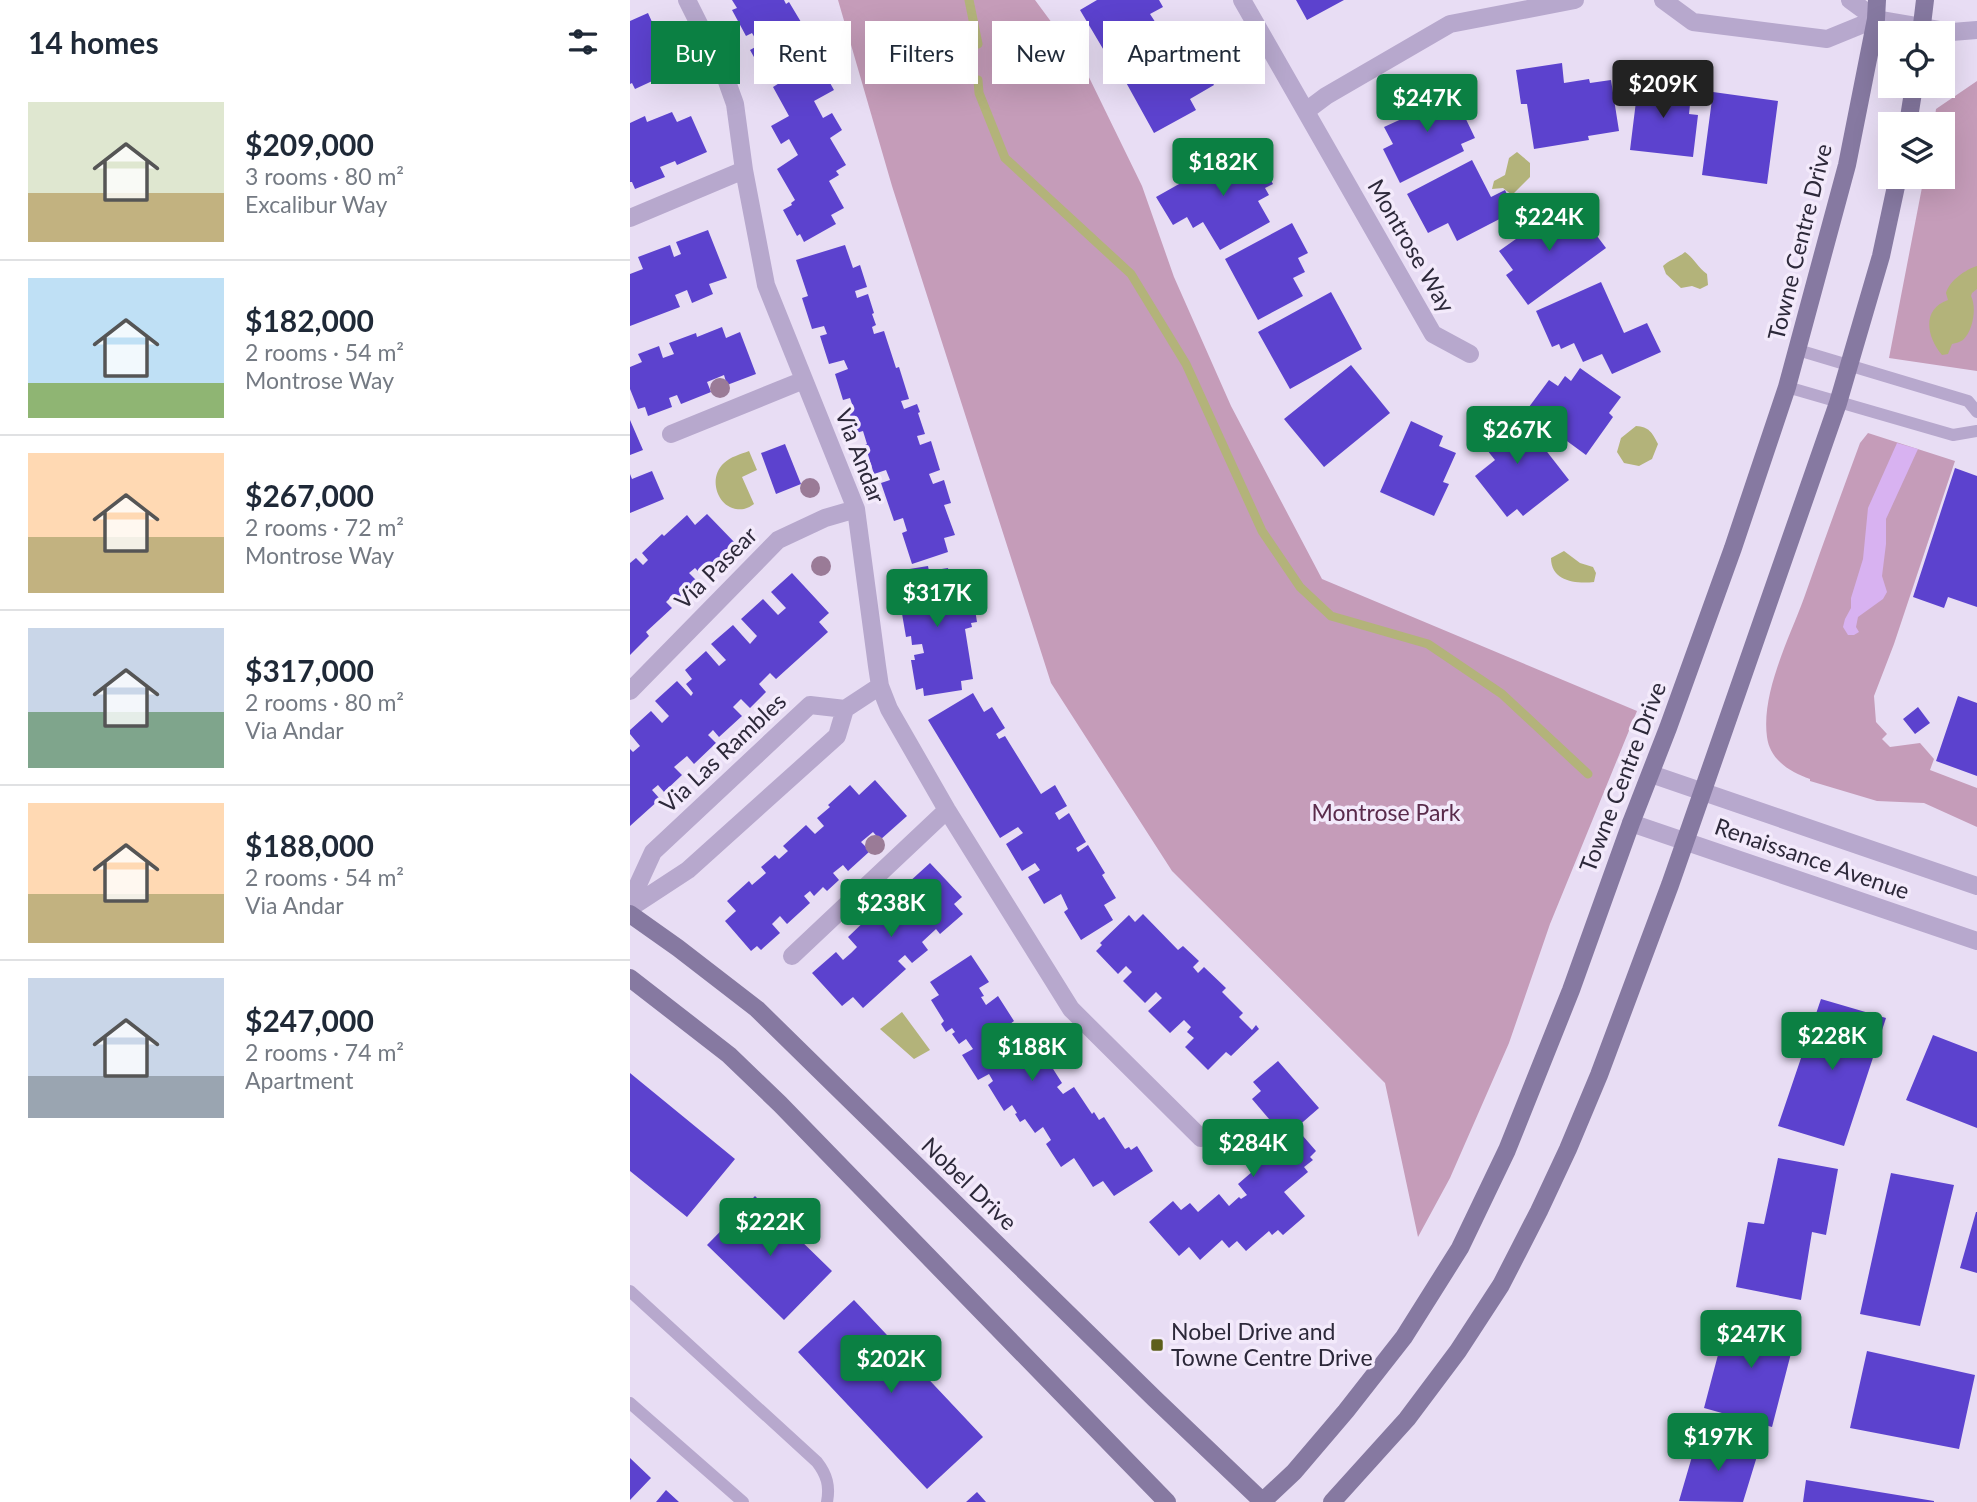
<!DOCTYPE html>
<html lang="en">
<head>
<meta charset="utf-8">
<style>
	body { margin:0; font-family:Lato,sans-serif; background:#f2f2f3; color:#1f2937; height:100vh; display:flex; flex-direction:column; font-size:26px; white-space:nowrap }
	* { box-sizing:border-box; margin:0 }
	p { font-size:23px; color:#747a83 }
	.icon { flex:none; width:38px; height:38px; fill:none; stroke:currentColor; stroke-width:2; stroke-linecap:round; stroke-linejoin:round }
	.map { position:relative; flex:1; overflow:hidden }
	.sheet { display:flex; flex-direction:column; background:#fff; width:630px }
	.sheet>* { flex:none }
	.hud { position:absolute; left:21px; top:21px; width:665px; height:63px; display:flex; gap:14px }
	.buttons { position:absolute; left:1248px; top:21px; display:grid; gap:14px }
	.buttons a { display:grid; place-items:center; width:77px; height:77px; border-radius:0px; background:#fff; box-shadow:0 7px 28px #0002; font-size:35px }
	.price { position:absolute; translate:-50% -60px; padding:0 16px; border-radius:7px; background:#0b8043; color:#fff; font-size:23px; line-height:46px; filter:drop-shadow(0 2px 4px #0008) }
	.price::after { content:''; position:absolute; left:50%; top:42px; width:21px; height:16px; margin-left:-10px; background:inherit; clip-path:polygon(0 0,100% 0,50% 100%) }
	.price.active { background:#222; color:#fff }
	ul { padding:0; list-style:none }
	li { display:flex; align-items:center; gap:21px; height:175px; padding:0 28px }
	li+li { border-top:2px solid #e0e1e3 }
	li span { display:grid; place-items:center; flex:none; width:196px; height:140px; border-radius:0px; color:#555 }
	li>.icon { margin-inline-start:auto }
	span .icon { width:84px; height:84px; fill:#fffc; stroke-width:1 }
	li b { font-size:30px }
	h2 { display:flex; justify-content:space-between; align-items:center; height:84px; padding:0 28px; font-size:30px }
	.chip { padding:0 24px; border-radius:0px; background:#fff; box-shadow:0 7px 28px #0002; font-size:24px; line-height:63px }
	.chip.active { background:#0b8043; color:#fff }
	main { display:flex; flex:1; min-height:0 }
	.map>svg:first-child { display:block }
	.green { fill:#c59cb9 }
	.sand { fill:#d8b2f1 }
	.water { fill:#b3b37a }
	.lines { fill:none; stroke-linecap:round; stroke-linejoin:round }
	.stream { stroke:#b3b37a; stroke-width:9 }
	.building { fill:#5c42ce }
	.service { stroke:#b7a8cd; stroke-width:12 }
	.minor { stroke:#b7a8cd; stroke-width:18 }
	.tertiary { stroke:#b7a8cd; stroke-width:18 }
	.secondary { stroke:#8679a1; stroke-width:18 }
	.tree { fill:#9a7b97 }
	.poi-dot { fill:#5d5f1b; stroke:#f3eafb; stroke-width:2.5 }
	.labels { text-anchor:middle; stroke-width:7; stroke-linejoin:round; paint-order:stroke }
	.street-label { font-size:23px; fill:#2d293a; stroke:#f3eafb }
	.park-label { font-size:23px; fill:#5a2b4b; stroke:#f3eafb }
	.poi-label { font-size:23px; fill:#2d293a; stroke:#f3eafb; text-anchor:start }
</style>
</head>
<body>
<main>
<section class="sheet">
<h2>14 homes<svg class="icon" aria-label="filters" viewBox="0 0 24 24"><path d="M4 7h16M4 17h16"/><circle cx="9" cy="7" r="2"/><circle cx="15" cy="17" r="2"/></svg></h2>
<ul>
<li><span style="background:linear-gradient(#dfe7d0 65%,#c2b280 0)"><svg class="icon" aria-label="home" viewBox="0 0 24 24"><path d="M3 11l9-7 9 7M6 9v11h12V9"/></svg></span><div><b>$209,000</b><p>3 rooms · 80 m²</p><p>Excalibur Way</p></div></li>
<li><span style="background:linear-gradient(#bfe0f5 75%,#8fb573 0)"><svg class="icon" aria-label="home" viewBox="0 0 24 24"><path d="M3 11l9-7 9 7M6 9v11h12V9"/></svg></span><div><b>$182,000</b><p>2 rooms · 54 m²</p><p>Montrose Way</p></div></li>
<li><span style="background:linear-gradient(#ffd9b3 60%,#c2b280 0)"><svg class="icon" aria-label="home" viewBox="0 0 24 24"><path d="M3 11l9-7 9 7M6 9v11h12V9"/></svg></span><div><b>$267,000</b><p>2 rooms · 72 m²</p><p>Montrose Way</p></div></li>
<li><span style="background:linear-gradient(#c9d6e8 60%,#7fa58c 0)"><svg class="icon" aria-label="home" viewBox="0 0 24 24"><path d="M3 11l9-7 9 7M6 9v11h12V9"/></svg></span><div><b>$317,000</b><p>2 rooms · 80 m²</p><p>Via Andar</p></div></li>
<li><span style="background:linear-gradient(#ffd9b3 65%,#c2b280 0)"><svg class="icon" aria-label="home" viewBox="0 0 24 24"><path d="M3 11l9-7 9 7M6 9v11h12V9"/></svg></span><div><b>$188,000</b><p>2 rooms · 54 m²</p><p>Via Andar</p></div></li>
<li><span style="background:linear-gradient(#c9d6e8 70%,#9aa5b1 0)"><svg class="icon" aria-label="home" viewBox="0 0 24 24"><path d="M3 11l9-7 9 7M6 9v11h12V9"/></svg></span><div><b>$247,000</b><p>2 rooms · 74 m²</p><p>Apartment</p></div></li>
</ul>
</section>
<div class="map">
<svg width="1347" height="1502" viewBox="0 0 1347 1502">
	<rect width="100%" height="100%" fill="#e8ddf4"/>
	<path class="green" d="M208,0h197l48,65 59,121 32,91 57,129 91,173 315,132 -87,213 -41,119 -59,135 -32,59 -33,-154 -213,-212 -121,-188 -159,-497z
		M1347,81v290l-88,-13 35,-181h18v-53h-8l2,-15z
		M1238,433l87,28 -61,183 -20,52 2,26 11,12 -5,5 8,8 30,-4 14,16 -4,11 47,18v39l-53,-24 -47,-2 -67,-20v-2c-20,-7 -40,-19 -43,-42 -6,-44 22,-98 37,-139 18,-52 37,-103 56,-155z"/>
	<path class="sand" d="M1267,443l21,6 -32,70v25l-4,32 5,16 -4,7 -25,18 -2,10 3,5 -5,3h-6l-5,-8 2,-8 6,-11v-10l12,-39 5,-51z"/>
	<path class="water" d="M887,152l13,11v14l-18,18 -9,-7 -11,1 2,-8 11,-6 4,-17z
		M1055,252c10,7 12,15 22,22l1,11 -8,4 -8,-3 -11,2 -15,-14 -3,-8c6,-6 15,-8 22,-14z
		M1347,266v23l-5,4 -1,3c6,12 2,35 -8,44 -3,2 -7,3 -11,4l-4,10 -6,1c-16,-19 -20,-46 6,-55l-2,-7c4,-13 19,-23 31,-27z
		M1006,426c13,1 16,6 22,18l-6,15 -13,7 -15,-3 -7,-11 4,-14z
		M119,451l8,19 -15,7 12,27c-3,2 -6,4 -10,5 -25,4 -38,-30 -20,-46 6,-6 17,-9 25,-12z
		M934,551l16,12 13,4 3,6 -2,9c-19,2 -43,-1 -43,-24z
		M272,1012l28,38 -16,9 -34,-30z"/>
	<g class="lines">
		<path class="stream" d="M339,0l9,44
			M348,80l1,13 26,65 126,116 55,90 76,167 38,56 31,29 97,28 74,50 86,80"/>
	</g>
	<path class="building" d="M102,0h52l2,4 3,-2 12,20 -8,5 4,7 6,-3 16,28 -9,5 4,6 7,-3 13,23 -20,11 9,17 9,-5 10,17 -12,8 16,27 -10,6 3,4 -10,6 15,27 -13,7 5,9 -32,18 -4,-8 -3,2 -14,-26 9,-5 -1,-2 4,-3 -18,-31 21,-14 -9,-16 -8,5 -10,-18 18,-10 -16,-29 8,-5 -8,-14 -10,5 -13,-23 9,-5 -7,-12 -6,3 -14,-26 5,-2z
		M467,0h62l4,7 -13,7 13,20 -51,30 -32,-54z
		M666,0h48l-37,20z
		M18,13l21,47 -13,6 5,11 -26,12 -3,-6 -2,1v-63z
		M567,36l15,27 -8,4 10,18 -24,14 6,11 -42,23 -31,-56z
		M932,63l2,20 25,-4 1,4 21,-3 8,51 -31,5 1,4 -55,9 -7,-45h-6l-5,-34z
		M1009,77l34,3 -2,13 20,2 -2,19 9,1 -5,42 -63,-7z
		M821,88l24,50 -14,6 3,7 -64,32 -17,-34 10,-5 -9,-17 24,-11 -5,-12 27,-13 3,6z
		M1083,92l65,9 -11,83 -65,-9z
		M42,112l5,10 14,-6 16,36 -30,13 -2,-4 -15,6 5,10 -30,12 -3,-7h-2v-59l15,-7 2,6z
		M620,144l23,40 -8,4 4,7 -11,6 12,21 -50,28 -17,-28 -10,6 -6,-11 -14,8 -17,-28z
		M842,160l19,37 14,-7 10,21 -58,30 -9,-18 -20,10 -21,-39z
		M915,209l14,18 20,-15 27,36 -78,57 -22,-30 7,-5 -14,-19 24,-17 -4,-6z
		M662,223l16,30 -10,5 7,14 -12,6 10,18 -45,24 -33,-61z
		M78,230l19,48 -18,6 4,10 -21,9 -5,-13 -12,5 5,12 -50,19v-52l13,-5 -5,-12 32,-12 4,12 7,-3 -5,-12z
		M215,245l8,23 7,-3 7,22 -12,4 2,7 11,-4 6,19 -2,1 4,11 -4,2 2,7 10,-3 12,37 3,-1 10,32 -8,2 3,8 13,-5 3,8 -2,1 7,21 -8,2 3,9 11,-4 9,29 -11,4 4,10 11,-4 7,23 -7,2 11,30 -11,3 4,14 -36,12 -10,-31 5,-2 -4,-13 -9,3 -13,-38 9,-3 -4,-10 -12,4 -9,-29 2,-1 -4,-13 -7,2 -7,-21 5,-2 -4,-12 -7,2 -8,-26 13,-5 -4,-9 -15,4 -9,-28 7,-2 -3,-8 -12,3 -10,-31 6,-2 -12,-36z
		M971,282l23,51 23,-10 14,29 -49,22 -10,-20 -19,8 -9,-19 -13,6 -2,-5 -7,3 -16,-36z
		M701,292l31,57 -72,40 -32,-57z
		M92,327l4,11 14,-6 16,42 -29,11 -3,-10 -17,7 4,10 -30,12 -4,-9 -8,3 3,9 -24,9 -3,-9 -7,2 -8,-20v-22l12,-5 -4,-8 21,-8 4,12 11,-4 -5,-11 27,-10 1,4z
		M721,365l39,48 -66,54 -40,-48z
		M950,368l41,29 -12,16 4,4 -27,38 -60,-44 23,-31 9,6 7,-10 6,5z
		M882,407l57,73 -46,36 -6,-7 -10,8 -32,-41 20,-16 -20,-25z
		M0,420l13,30 -13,5z
		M781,421l32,15 -4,10 17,7 -13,29 6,2 -15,32 -54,-24z
		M155,444l16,40 -25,10 -15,-41z
		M1325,468l22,8v131l-29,-10 -4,11 -31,-11z
		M22,471l12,28 -34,14v-39l2,5z
		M77,514l31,32 -26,24 -6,-7 -8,8 -3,-3 -6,5 10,10 -20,19 -7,-6 -6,6 6,6 -26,24 3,4 -19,19v-92l6,-5 7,7 5,-5 -6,-7 20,-19 2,2 23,-21 8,10z
		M298,566l1,5 19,-3 3,18 11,-2 2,14 9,-1 4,25 -6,1 1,4 -7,2 8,50 -12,2 1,9 -38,6 -1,-8 -7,2 -5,-30h4l-1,-5 10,-2 -2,-9 -10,1 -1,-9 -5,1 -5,-29 6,-1 -1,-8h-4l-5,-28z
		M162,573l37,40 -10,9 9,10 -52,47 -6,-6 -11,11 7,8 -16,16 -9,-9 -8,8 9,9 -23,21 -6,-7 -5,5 8,8 -22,21 -7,-8 -13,11 8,8 -18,17 -6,-7 -6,5 8,9 -30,27v-77l3,3 7,-6 -10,-12v-4l21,-19 11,12 7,-7 -14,-15 22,-20 14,15 2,-3 -7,-9 6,-5 -7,-9 21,-19 13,15 7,-6 -15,-16 22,-19 17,19 7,-8 -16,-17 22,-20 15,16 8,-7 -15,-16z
		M343,693l11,19 8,-5 13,21 -9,6 3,5 6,-3 36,58 14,-9 12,21 -12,7 4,7 10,-7 17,29 -10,6 2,4 10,-7 17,28 -3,2 14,23 -12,7 9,15 -32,20 -17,-28 4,-3 -7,-15 -17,10 -16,-27 12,-7 -5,-7 -13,8 -16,-27 17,-11 -5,-6 -18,11 -72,-118z
		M1328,696l19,7v73l-41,-15z
		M1288,707l12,16 -15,11 -12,-15z
		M245,780l32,36 -27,24 -7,-8 -12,10 9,9 -22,20 -5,-6 -10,8 6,7 -12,11 -4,-4 -9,9 -4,-5 -6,5 6,7 -23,21 -7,-8 -8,8 8,9 -19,17 -4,-4 -6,5 -26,-30 11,-10 -9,-10 22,-20 3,4 14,-12 -5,-6 14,-12 4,4 9,-8 -5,-5 23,-21 9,9 9,-8 -7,-8 13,-11 -2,-2 22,-20 9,10z
		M300,863l32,34 -8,7 9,10 -23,20 -4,-5 -14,13 6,8 -16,13 -7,-8 -7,6 8,8 -43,39 -10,-11 -11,9 -30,-33 24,-21 7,8 8,-7 6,-6 -9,-10 22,-21 8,9 7,-7 -8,-8 23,-21 7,8 8,-6 -7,-8z
		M513,914l35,36 5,-4 16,15 -6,6 5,6 6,-6 22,21 -4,4 21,21 -4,4 13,13 4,-5 3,4 -28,27 -5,-4 -18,18 -23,-23 9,-9 -7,-6 4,-5 -7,-7 -14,13 -22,-22 14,-13 -6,-6 -11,11 -22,-22 9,-9 -6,-6 -8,8 -22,-23 6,-6 -2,-2 29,-28 6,7z
		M341,955l18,27 -10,6 5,8 -3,1 5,8 12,-9 16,25 -13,10 6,9 15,-10 15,23 -9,6 7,10 13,-8 14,22 -5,4 6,7 11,-7 18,27 2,-2 5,8 5,-3 21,32 4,-2 2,3 6,-4 16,25 -39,25 -11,-15 -10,6 -19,-29 -13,9 -15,-23 5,-4 -8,-13 -8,6 -10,-14 -5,3 -5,-8 2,-1 -5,-8 -8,6 -16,-26 5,-4 -4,-7 -11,6 -16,-25 11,-6 -7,-10 -7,5 -7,-10 3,-2 -3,-4 -6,4 -5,-8 3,-3 -13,-21 8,-5 -9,-13z
		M1191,999l65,19 -42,128 -66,-20z
		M1303,1035l44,17v76l-71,-28z
		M648,1061l41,47 -23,20 20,23 -6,6 3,3 -9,7 4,5 -24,20 21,24 -22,19 -5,-5 -6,5 -3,-4 -23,20 -9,-10 -8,7 -7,-8 -22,20 -11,-13 -10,9 -30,-34 24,-21 8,9 9,-7 8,9 21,-18 10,12 10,-9 2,2 6,-4 -9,-11 22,-19 -13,-15 28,-24 -23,-27 9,-8 -8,-9z
		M0,1073l105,86 -48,58 -57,-46z
		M1148,1158l60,11 -12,66 -14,-3 -11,68 -65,-13 12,-65 16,2z
		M1261,1173l63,12 -34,141 -60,-12z
		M125,1196l77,75 -48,49 -77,-75z
		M1346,1212h1v61l-17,-5z
		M224,1300l129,137 -56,52 -129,-137z
		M1099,1313l68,17 -25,97 -68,-19z
		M1237,1351l108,24 -16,74 -109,-21z
		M1068,1436l60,17 -15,49 -64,-1z
		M0,1458l21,20 -21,22z
		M1176,1480l128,21v1h-131z
		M36,1490l13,12h-23z
		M347,1492l9,10h-20z"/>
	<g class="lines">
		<path class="service" d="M1168,350l170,51 9,11
			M1157,387l166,48 24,-4
			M0,1291l187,171c10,13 13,24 10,40
			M0,1403l113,99"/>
		<path class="minor" d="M57,0l38,76 10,28 9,66 22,115 90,224 21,157 3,20 9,23 58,101 124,199 130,129
			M612,0l191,334 37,20
			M1033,0l30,22 134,17 49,-20
			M1220,0l26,19 76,13 25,-2
			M676,111l20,-15 124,-72 125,-24
			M0,218l114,-48
			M41,434l133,-54
			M0,691l148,-151 47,-22 31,-9
			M0,902l23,-50 157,-147 35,4 35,-23
			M0,908l58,-38 149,-134 8,-27
			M162,956l155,-146"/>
		<path class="tertiary" d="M1021,774l326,112
			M1001,823l346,118"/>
		<path class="secondary" d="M1291,33l4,-33
			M1278,124l6,-38
			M0,914l48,34 79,61 398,390 108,103
			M0,978l99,77 51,49 387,398
			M632,1502l32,-30 52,-61 58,-74 56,-89 47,-98 64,-160 60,-167 37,-95 65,-180 54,-161 60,-222 29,-146 1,-19
			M702,1502l75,-83 51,-68 43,-66 38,-74 29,-62 31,-74 71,-190 168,-482 43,-147 17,-79"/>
	</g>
	<g class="tree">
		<circle cx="90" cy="388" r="10"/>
		<circle cx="180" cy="488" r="10"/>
		<circle cx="191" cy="566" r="10"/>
		<circle cx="245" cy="845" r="10"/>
	</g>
	<rect class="poi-dot" x="520" y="1338" width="14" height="14" rx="3.5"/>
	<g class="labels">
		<g class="street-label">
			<text transform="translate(1170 242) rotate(-76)" y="8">Towne Centre Drive</text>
			<text transform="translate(781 246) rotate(60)" y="8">Montrose Way</text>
			<text transform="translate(230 456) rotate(69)" y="8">Via Andar</text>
			<text transform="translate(86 568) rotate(-45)" y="8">Via Pasear</text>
			<text transform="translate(93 753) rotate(-43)" y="8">Via Las Rambles</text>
			<text transform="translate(993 777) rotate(-69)" y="8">Towne Centre Drive</text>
			<text transform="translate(1182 859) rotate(19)" y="8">Renaissance Avenue</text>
			<text transform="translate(339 1184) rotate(44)" y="8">Nobel Drive</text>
		</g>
		<g class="park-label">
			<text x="756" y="821">Montrose Park</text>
		</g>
		<g class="poi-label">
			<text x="541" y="1340">Nobel Drive and<tspan x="541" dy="26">Towne Centre Drive</tspan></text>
		</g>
	</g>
</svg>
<div class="buttons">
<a><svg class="icon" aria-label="locate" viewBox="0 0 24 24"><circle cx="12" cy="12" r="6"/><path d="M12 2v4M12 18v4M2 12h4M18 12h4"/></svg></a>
<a><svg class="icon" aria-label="layers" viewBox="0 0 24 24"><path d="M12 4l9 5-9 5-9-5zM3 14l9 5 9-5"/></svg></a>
</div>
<b class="price active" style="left:1033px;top:120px">$209K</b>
<b class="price" style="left:797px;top:134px">$247K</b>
<b class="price" style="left:593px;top:198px">$182K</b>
<b class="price" style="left:919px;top:253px">$224K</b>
<b class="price" style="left:887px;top:466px">$267K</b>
<b class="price" style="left:307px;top:629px">$317K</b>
<b class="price" style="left:261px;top:939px">$238K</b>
<b class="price" style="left:1202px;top:1072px">$228K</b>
<b class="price" style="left:402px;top:1083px">$188K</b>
<b class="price" style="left:623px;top:1179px">$284K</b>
<b class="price" style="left:140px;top:1258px">$222K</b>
<b class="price" style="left:1121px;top:1370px">$247K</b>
<b class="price" style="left:261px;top:1395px">$202K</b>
<b class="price" style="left:1088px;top:1473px">$197K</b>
<div class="hud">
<a class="chip active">Buy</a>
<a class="chip">Rent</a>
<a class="chip">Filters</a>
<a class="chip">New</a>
<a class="chip">Apartment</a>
</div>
</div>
</main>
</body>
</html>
